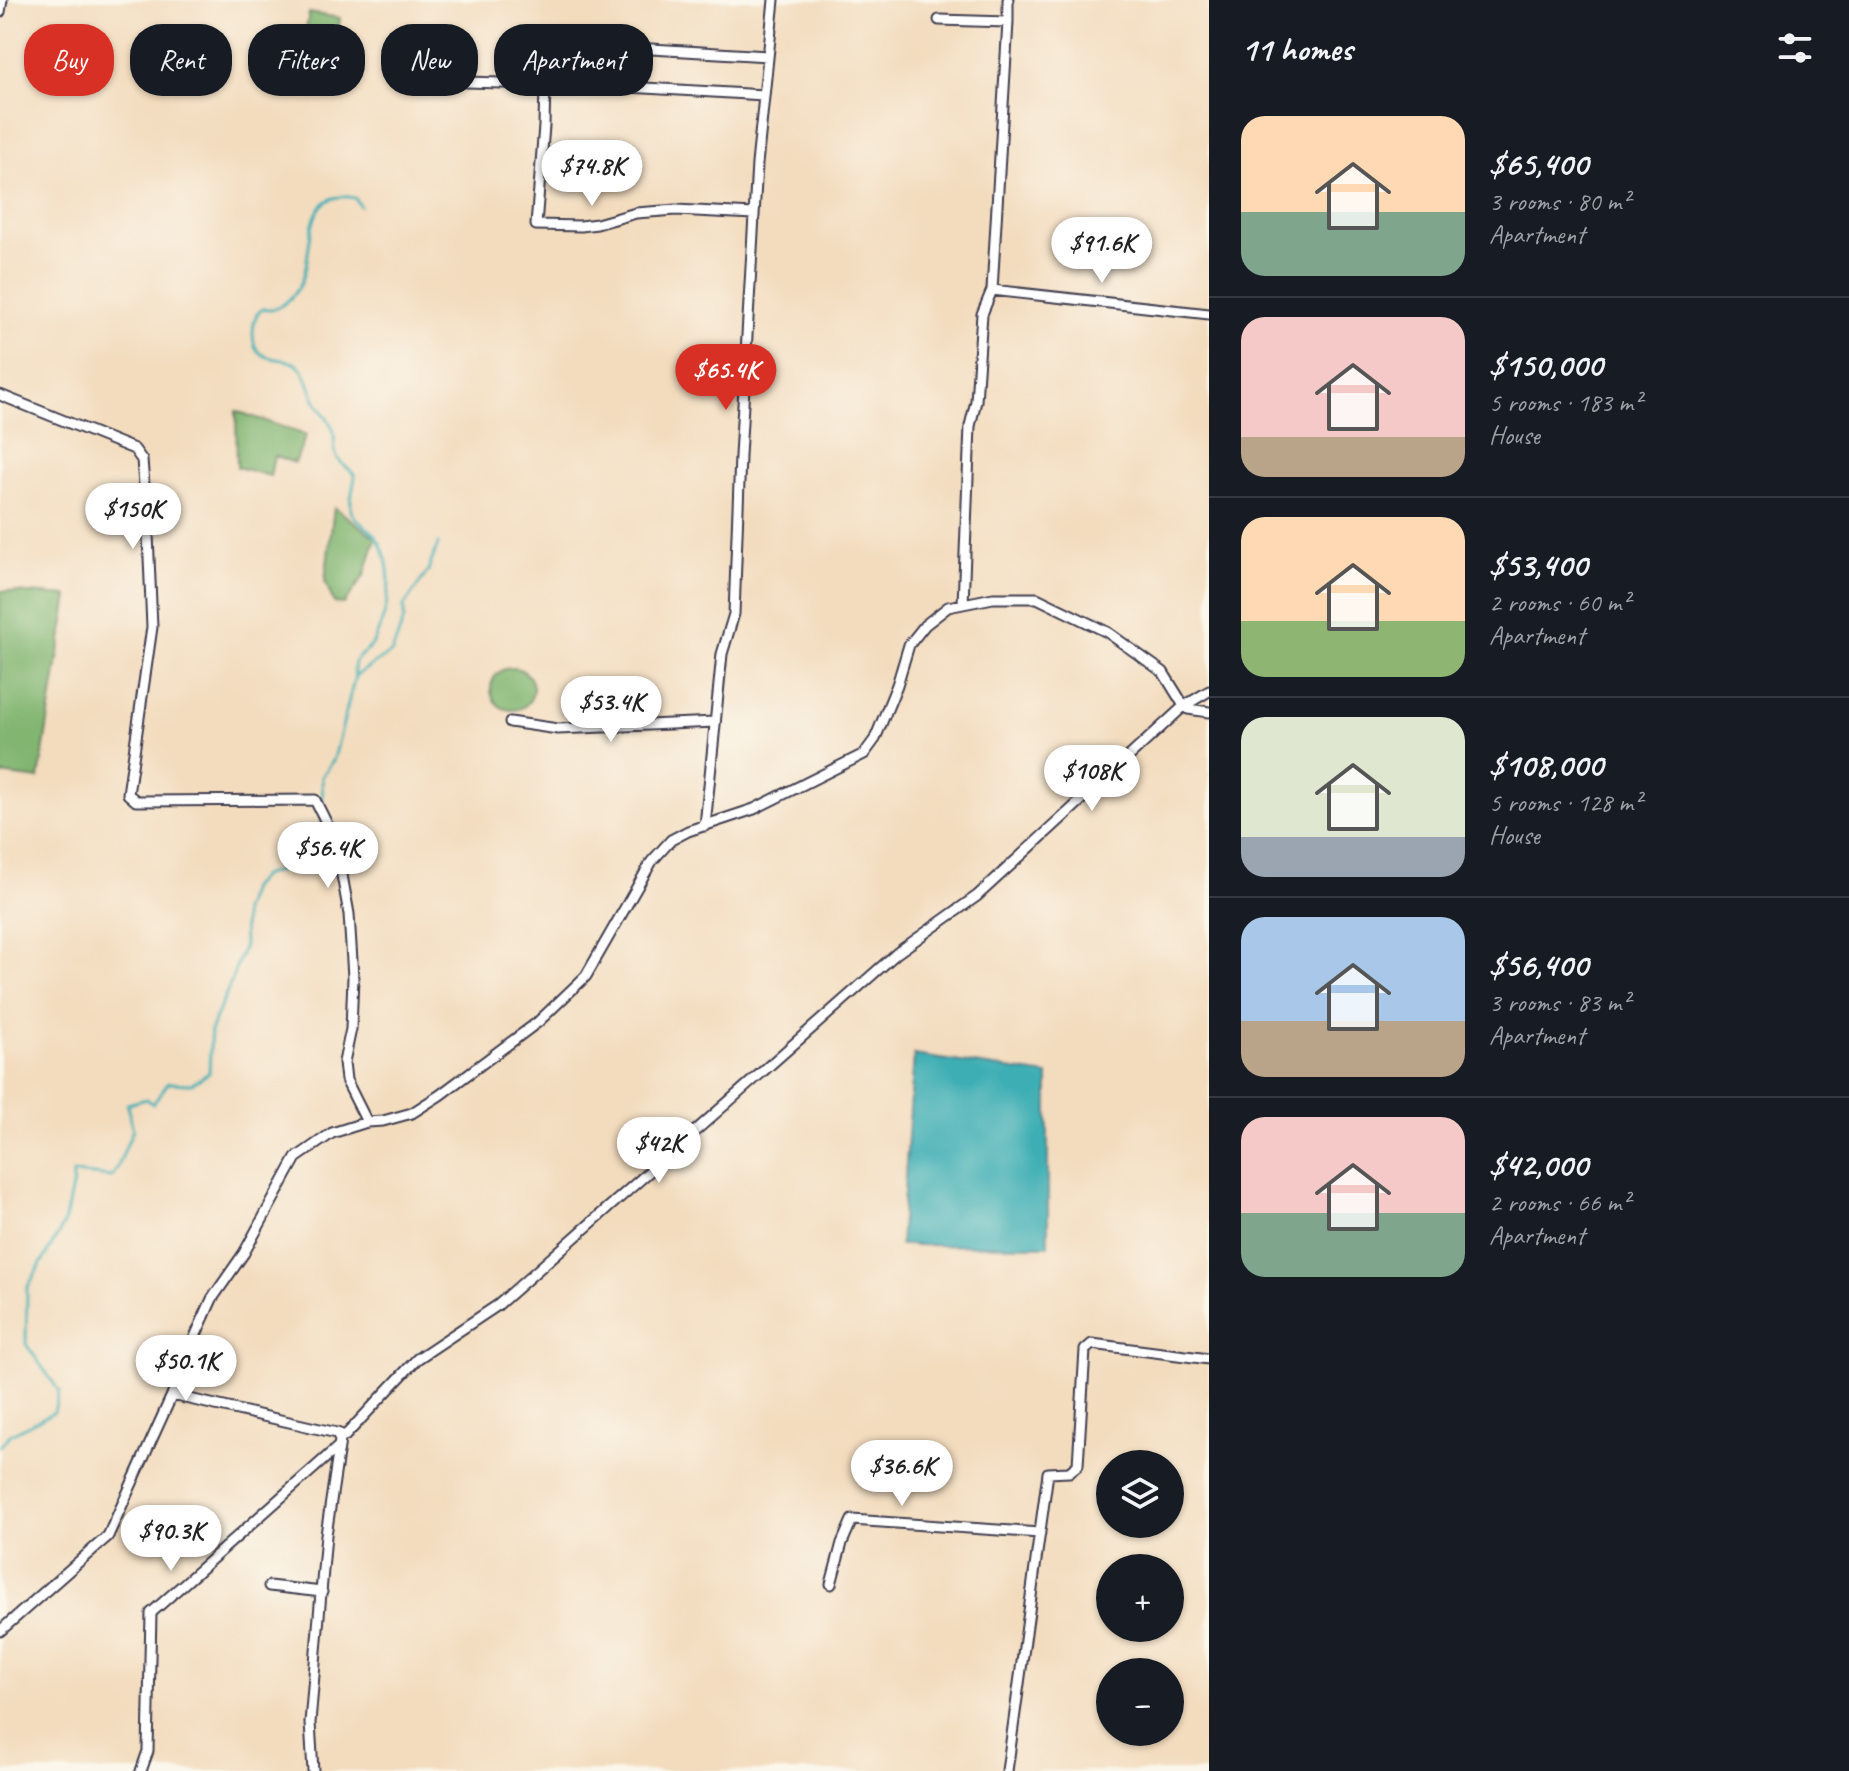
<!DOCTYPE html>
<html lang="en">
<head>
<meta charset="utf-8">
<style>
	body { margin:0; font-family:Caveat,sans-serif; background:#242831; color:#f1f3f6; height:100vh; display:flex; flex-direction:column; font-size:30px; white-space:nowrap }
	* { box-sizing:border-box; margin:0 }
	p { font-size:26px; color:#9ea1a6 }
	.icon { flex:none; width:44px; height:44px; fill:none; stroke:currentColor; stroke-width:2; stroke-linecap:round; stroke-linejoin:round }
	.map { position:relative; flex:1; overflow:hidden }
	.side { display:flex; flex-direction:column; background:#171b24; width:640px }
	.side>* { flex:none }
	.top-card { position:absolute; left:24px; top:24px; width:760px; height:72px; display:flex; gap:16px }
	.buttons { position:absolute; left:1096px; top:1450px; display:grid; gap:16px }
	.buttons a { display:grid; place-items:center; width:88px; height:88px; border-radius:50%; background:#171b24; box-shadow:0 2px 6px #0004; font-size:40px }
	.price { position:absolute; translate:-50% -68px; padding:0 18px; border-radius:28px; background:#fff; color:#222; font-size:26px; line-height:52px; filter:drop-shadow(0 2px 4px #0008) }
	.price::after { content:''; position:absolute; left:50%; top:48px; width:24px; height:18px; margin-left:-12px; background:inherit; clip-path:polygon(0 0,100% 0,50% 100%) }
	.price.current { background:#d93025; color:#fff }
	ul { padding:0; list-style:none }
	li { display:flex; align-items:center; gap:24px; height:200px; padding:0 32px }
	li+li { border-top:2px solid #363941 }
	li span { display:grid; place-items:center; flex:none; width:224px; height:160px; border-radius:24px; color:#555 }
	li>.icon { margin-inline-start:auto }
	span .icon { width:96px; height:96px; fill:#fffc; stroke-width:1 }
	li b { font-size:34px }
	h2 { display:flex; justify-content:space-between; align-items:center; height:96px; padding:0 32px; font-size:34px }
	.pill { padding:0 28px; border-radius:32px; background:#171b24; box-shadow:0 2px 6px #0004; font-size:28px; line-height:72px }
	.pill.current { background:#d93025; color:#fff }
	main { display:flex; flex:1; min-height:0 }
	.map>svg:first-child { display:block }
	.forest { fill:#81b570; stroke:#526c56; stroke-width:2 }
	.water { fill:#3caeb4; stroke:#2f6878; stroke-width:2 }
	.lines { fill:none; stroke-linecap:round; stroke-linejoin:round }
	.stream { stroke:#3caeb4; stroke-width:3 }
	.minor-casing { stroke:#413e4f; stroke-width:13 }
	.minor { stroke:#fff; stroke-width:9 }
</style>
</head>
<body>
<main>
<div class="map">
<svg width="1209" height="1771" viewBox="0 0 1209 1771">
	<rect width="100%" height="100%" fill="#fbf7ec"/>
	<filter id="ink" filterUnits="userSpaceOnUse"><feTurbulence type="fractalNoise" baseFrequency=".0125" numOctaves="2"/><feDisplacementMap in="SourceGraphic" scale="16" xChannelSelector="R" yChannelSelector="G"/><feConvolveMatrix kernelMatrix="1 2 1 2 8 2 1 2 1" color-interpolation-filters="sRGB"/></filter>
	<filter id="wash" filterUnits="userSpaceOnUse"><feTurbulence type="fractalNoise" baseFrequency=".006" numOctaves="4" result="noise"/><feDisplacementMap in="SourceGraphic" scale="32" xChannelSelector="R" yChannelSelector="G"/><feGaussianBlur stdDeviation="1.8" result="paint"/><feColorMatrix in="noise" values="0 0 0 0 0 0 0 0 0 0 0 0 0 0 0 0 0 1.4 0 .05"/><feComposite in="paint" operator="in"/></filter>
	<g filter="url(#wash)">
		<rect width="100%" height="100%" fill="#f3dcbe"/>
		<path class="forest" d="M309,13l31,5 -4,28 -32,-4z
			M236,411l70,24 -11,28 -21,-7 -4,20 -33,-9z
			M334,507l42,31 -12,38 -20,28 -10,-1 -9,-22z
			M0,591l68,5 -29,183 -39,-5z
			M491 689a21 21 0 1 1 42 0a21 21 0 1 1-42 0Z"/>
		<path class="water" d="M914,1055l134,20v171l-148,-1z"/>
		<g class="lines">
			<path class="stream" d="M355,676c-5,-23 12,-19 19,-35 7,-14 13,-32 14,-48 3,-21 -2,-48 -18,-63 -6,-5 -15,-10 -18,-17 -4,-10 2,-26 3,-37 -4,-7 -12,-10 -17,-17 -6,-9 -2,-20 -5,-30 -3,-9 -11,-17 -16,-26 -6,-10 -8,-23 -15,-33 -10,-16 -38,-5 -47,-24 -3,-8 -3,-29 5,-35 4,-4 6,-2 11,-2 12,-1 22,-13 28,-22 18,-32 -1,-100 56,-89l5,8
				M323,808l-1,-31 12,-18 21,-83 37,-24 12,-33v-13l24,-35 10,-27
				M0,1446l11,-12 43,-22 5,-21 -33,-47 1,-56 37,-64 9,-42v-9l39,4 7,-13 14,-35 -6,-25 20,-5 6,5 15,-21 23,1 18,-11 2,-44 18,-42 15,-42 -1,-34 8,-23 11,-12 36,-12 14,-13 10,-32"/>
		</g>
	</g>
	<g filter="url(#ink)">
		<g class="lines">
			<defs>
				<path id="minor" d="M0,12l2,-12
					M939,20l69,2
					M431,81l180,5 153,9
					M517,83l1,-42 250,15
					M545,84l-1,42 -8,99 45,1 16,-2 39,-11 40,-3 78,4
					M992,290l217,24
					M0,395l134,54 8,11 6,74 4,93 -24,167 8,7 179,-1 21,42 13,72 4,63 -2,52 -7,33 2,18 21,42
					M963,604l7,-178 6,-25 6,-87 10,-24 16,-268v-22
					M510,722l48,7 157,-7
					M705,826l17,-172 12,-40 6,-158 17,-292 17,-164
					M172,1395l165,38 3,7 -14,95 -10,116 -6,72 3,48
					M337,1433l8,3 72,-77 81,-54 399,-352 80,-57 207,-190 4,3 21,3
					M831,1584l11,-41 10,-23 188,13
					M269,1586l53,6
					M0,1631l108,-95 64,-141 13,-36 27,-60 32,-46 52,-95 36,-25 35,-11 16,-1 29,-8 28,-18 98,-73 48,-46 66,-115 19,-21 17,-9 66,-22 110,-55 11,-15 22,-54 12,-40 16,-20 23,-18 45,-9h44l70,34 56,40 21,34 25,-15
					M141,1771l7,-20 3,-138 188,-167
					M1007,1771l41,-298 21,-1 9,-7 7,-115 7,-6 117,15"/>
			</defs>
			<use href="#minor" class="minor-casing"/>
			<use href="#minor" class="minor"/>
		</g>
	</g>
</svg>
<div class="buttons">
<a><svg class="icon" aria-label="layers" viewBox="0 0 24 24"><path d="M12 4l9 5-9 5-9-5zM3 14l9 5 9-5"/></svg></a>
<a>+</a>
<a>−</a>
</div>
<b class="price" style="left:592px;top:208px">$74.8K</b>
<b class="price" style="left:1102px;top:285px">$91.6K</b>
<b class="price current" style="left:726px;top:412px">$65.4K</b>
<b class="price" style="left:133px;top:551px">$150K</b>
<b class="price" style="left:611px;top:744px">$53.4K</b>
<b class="price" style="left:1092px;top:813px">$108K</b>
<b class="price" style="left:328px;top:890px">$56.4K</b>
<b class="price" style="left:659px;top:1185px">$42K</b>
<b class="price" style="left:186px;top:1403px">$50.1K</b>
<b class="price" style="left:902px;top:1508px">$36.6K</b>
<b class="price" style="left:171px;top:1573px">$90.3K</b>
<div class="top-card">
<a class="pill current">Buy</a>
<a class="pill">Rent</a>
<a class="pill">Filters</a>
<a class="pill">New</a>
<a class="pill">Apartment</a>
</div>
</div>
<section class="side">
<h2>11 homes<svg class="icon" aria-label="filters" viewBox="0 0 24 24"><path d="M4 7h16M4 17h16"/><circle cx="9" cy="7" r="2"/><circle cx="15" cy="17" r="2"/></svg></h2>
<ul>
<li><span style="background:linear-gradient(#ffd9b3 60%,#7fa58c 0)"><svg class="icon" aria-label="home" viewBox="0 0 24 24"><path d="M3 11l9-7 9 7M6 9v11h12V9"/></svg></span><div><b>$65,400</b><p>3 rooms · 80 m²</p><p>Apartment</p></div></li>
<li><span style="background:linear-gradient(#f6c9c9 75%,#b9a48a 0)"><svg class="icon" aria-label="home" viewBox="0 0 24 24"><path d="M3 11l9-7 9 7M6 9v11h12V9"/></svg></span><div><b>$150,000</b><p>5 rooms · 183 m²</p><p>House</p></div></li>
<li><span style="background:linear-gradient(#ffd9b3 65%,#8fb573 0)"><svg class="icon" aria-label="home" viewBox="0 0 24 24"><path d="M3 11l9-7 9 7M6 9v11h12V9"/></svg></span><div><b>$53,400</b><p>2 rooms · 60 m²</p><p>Apartment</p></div></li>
<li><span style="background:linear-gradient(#dfe7d0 75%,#9aa5b1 0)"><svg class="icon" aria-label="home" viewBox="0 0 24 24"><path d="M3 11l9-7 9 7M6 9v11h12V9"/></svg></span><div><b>$108,000</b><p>5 rooms · 128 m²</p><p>House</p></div></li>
<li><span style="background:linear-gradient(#a9c7e8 65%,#b9a48a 0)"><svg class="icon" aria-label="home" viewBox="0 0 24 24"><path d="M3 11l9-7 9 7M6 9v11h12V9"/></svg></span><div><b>$56,400</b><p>3 rooms · 83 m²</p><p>Apartment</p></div></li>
<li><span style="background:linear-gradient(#f6c9c9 60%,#7fa58c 0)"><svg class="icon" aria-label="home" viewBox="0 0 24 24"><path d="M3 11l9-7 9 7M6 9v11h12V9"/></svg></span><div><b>$42,000</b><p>2 rooms · 66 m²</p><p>Apartment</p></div></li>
</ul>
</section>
</main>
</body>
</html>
